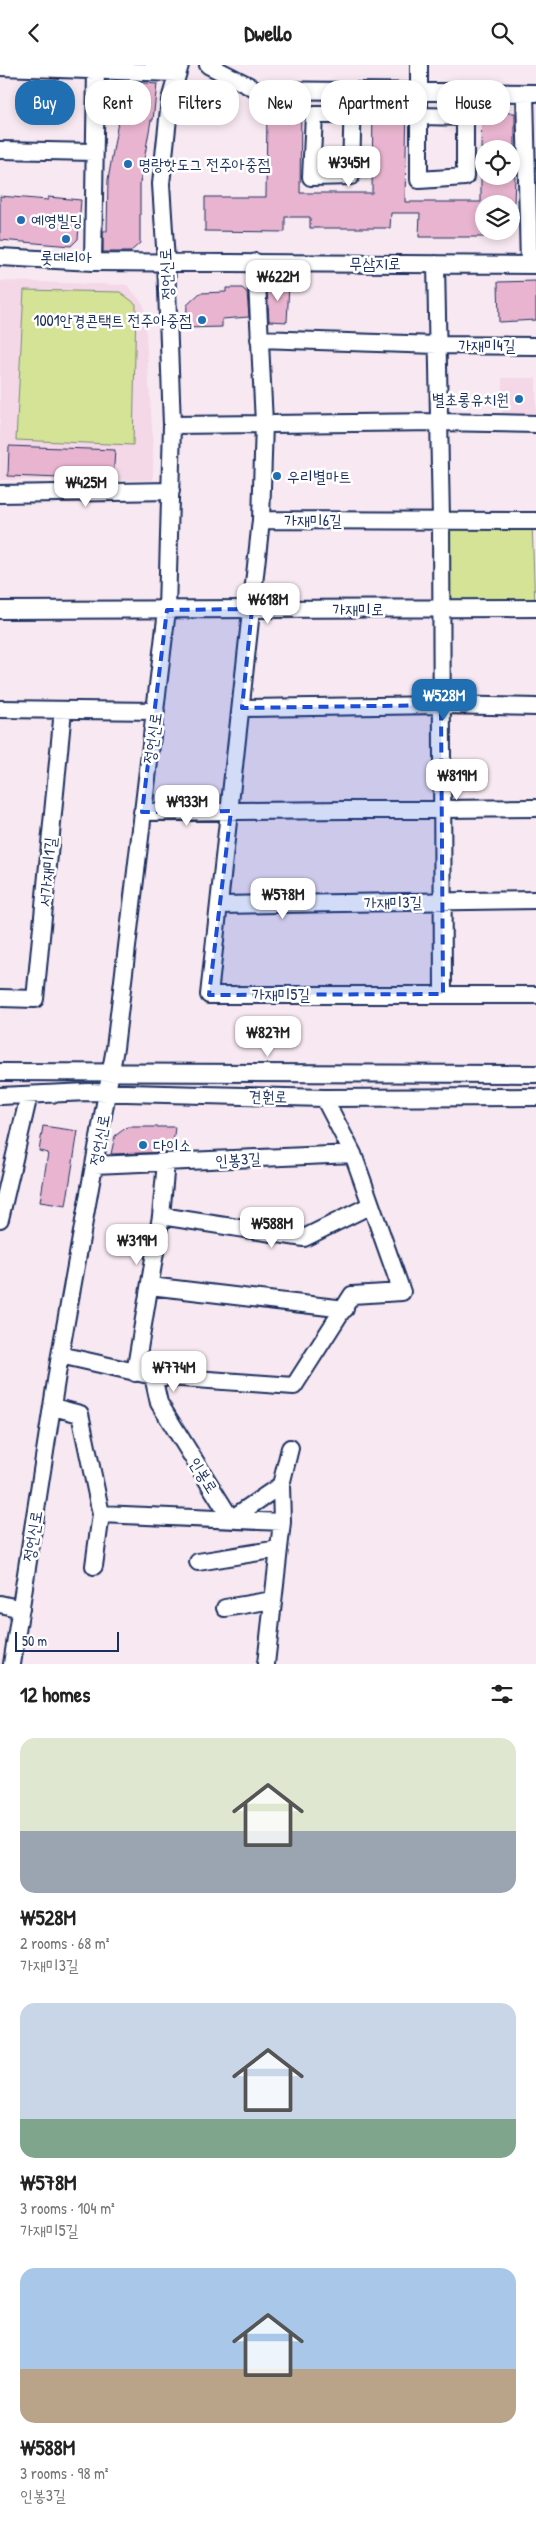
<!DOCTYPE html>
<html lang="en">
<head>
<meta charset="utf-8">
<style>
	body { margin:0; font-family:"Patrick Hand","Poor Story",sans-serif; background:#f2f2f2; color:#222; height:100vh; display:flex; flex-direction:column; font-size:19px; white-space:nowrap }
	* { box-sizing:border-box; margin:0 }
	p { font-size:16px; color:#767676 }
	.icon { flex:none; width:28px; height:28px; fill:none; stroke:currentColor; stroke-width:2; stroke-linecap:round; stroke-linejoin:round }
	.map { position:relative; height:1599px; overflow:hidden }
	.details { display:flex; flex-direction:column; background:#fff; flex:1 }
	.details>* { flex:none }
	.banner { position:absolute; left:15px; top:15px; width:506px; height:45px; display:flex; gap:10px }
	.buttons { position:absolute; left:475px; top:75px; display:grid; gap:10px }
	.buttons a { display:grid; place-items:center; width:45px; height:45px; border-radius:50%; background:#fff; box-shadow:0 2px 8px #0003; font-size:25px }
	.scale { position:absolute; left:15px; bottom:12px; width:104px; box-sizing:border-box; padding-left:5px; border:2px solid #1b2f5e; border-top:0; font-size:14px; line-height:18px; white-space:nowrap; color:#1b2f5e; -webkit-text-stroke:4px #fff; paint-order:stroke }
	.price { position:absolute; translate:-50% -42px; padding:0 11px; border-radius:10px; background:#fff; color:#222; font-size:16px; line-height:32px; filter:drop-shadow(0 1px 2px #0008) }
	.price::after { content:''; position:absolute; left:50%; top:30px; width:15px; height:11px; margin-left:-8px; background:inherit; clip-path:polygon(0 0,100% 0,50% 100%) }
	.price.on { background:#1f6fb2; color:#fff }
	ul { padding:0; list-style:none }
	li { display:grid; align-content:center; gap:10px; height:265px; padding:0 20px }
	li span { display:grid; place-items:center; height:155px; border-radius:15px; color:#555 }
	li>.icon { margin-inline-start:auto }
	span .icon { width:90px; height:90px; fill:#fffc; stroke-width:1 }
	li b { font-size:21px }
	h2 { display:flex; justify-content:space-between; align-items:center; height:60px; padding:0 20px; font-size:21px }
	.tag { padding:0 18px; border-radius:20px; background:#fff; box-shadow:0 2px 8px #0003; font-size:18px; line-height:45px }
	.tag.on { background:#1f6fb2; color:#fff }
	header { display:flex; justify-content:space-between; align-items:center; height:65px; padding:0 20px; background:#fff; font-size:22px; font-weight:700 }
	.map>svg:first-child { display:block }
	.built { fill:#f4d8e7 }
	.green { fill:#d5e396; stroke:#78897a }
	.building { fill:#e9b4cf; stroke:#1b2f5e }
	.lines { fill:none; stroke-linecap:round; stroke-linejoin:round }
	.minor-casing { stroke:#1b2f5e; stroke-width:20 }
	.minor { stroke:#fff; stroke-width:16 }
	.marked { fill:#1d4ed8; fill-opacity:0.2; stroke:#1d4ed8; stroke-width:4; stroke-dasharray:10 6; stroke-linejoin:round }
	.poi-dot { fill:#1f6fb2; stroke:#fff; stroke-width:2 }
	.labels { text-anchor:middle; stroke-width:5; stroke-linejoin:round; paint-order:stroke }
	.poi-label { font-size:16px; fill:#1b2f5e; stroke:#fff; text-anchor:start }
	.street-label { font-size:16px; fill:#1b2f5e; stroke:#fff }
</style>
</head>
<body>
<header><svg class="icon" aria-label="back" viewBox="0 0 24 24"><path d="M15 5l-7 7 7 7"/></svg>Dwello<svg class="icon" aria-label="search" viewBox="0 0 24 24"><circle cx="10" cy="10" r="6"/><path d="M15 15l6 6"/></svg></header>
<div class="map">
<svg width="536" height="1599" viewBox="0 0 536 1599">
	<rect width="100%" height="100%" fill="#f8e8f1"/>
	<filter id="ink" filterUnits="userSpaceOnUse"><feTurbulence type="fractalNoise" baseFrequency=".02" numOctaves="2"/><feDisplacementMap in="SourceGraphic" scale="10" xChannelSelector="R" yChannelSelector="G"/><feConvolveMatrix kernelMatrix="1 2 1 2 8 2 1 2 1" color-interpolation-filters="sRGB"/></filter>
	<g filter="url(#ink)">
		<path class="built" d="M0,216l127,4 17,20 9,139v36h-153z
			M502,313h34v43l-34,-1z"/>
		<path class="green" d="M24,225l96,2 16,12 -3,141 -117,-5z
			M441,454l91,2 3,87 -95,1z"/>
		<path class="building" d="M121,16l36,3 -4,36h-2l-11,63v60l-10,9h-27v-21h4l1,-51 11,-64z
			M373,38h34l-2,99h76v-26h34l-1,28h-30v33h-65l1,-24h-29l-1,15h-80v-11h-25v15l-80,-1v-34h61l1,-90h34l-1,86h72z
			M482,47l33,1v36h-34z
			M0,131l48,4v-3l33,3 -3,39 -7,7 -71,-6z
			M536,216v39l-37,2 -1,-40z
			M270,219l19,1 -2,37 -18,-1 -2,-34z
			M226,223h16l5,4 2,25 -27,2v8l-36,1 1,-23 13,-12 26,-1z
			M9,381l106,4 -2,30 -105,-4z
			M43,1061l35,5 -12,75 -26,-4 8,-49 -9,-2z
			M127,1062h48l-3,25 -61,2 4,-18z"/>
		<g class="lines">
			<defs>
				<path id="minor" d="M208,0l49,25 279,3
					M419,0v115l46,-3v-60l-45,-1
					M0,2l176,6
					M525,28l4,172
					M353,50h-39l-3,62 40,-1 2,-85
					M0,85l94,2
					M0,192l93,5 443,3
					M93,197l3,-192
					M256,197l8,161 -3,97 -52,475h327
					M436,199l5,255 2,475
					M259,274l178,6 99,1
					M172,360l266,-3 98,2
					M0,429l171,-3
					M261,455l275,1
					M0,545l536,-2
					M242,643l199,-3 95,2
					M0,644l156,2
					M142,747l394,-4
					M221,840l315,-5
					M0,933l35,1 28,-289
					M0,1007l536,2
					M0,1031l88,-4 236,6 212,-1
					M94,1100l259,-11
					M161,1151l143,22 67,-33
					M0,1154l29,-124
					M150,1221l195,23
					M60,1290l93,21 141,10 58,-91 50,-3 -49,-138 -29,-56
					M135,1308l26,-157 5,-54
					M153,1311l6,27 72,116 50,-34
					M53,1342l27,7 21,100 -7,52
					M101,1449l181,8
					M198,1497l81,-13
					M0,1539l21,5
					M225,1543l48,-8
					M12,1599l48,-309 55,-307 52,-438 5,-185 -6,-163 -5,-78 9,-84 10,-35
					M266,1599l16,-142 -1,-37 9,-37"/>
			</defs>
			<use href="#minor" class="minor-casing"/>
			<use href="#minor" class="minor"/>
		</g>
	</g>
	<path class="marked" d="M252,544l-10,99 199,-3 2,289 -234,1 22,-184 -89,1 25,-202z"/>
	<g class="poi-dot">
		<circle cx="128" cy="99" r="5"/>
		<circle cx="21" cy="155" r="5"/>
		<circle cx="66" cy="174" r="5"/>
		<circle cx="202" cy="255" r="5"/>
		<circle cx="519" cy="334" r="5"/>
		<circle cx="277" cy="411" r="5"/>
		<circle cx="143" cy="1080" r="5"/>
	</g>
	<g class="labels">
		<g class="poi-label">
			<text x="138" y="105">명랑핫도그 전주아중점</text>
			<text x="31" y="161">예영빌딩</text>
			<text x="66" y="198" text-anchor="middle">롯데리아</text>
			<text x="192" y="261" text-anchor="end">1001안경콘택트 전주아중점</text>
			<text x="509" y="340" text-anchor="end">별초롱유치원</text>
			<text x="287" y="417">우리별마트</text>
			<text x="153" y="1086">다이소</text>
		</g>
		<g class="street-label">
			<text x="375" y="204">무삼지로</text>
			<text transform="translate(166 209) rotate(-93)" y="6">정언신로</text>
			<text x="487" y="286">가재미4길</text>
			<text x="313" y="461">가재미6길</text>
			<text x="358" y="550">가재미로</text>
			<text transform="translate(152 673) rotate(-82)" y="6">정언신로</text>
			<text transform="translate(47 807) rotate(-85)" y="6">서가재미1길</text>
			<text transform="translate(393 837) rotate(-1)" y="6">가재미3길</text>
			<text x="281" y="935">가재미5길</text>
			<text transform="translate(268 1031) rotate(1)" y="6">견훤로</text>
			<text transform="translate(99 1075) rotate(-80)" y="6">정언신로</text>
			<text transform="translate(238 1094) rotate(-3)" y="6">인봉3길</text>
			<text transform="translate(204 1410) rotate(58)" y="6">인봉로</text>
			<text transform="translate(32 1471) rotate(-81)" y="6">정언신로</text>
		</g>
	</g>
</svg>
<div class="buttons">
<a><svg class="icon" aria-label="locate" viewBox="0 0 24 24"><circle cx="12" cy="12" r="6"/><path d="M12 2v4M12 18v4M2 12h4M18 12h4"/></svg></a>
<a><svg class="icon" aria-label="layers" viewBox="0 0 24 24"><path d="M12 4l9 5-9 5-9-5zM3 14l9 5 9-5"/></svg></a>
</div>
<div class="scale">50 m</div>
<b class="price" style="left:349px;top:123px">₩345M</b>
<b class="price" style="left:278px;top:237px">₩622M</b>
<b class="price" style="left:86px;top:443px">₩425M</b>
<b class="price" style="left:268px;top:560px">₩618M</b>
<b class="price on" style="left:444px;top:656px">₩528M</b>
<b class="price" style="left:457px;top:736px">₩819M</b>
<b class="price" style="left:187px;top:762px">₩933M</b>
<b class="price" style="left:283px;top:855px">₩578M</b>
<b class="price" style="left:268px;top:993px">₩827M</b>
<b class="price" style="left:272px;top:1184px">₩588M</b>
<b class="price" style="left:137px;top:1201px">₩319M</b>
<b class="price" style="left:174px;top:1328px">₩774M</b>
<div class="banner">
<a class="tag on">Buy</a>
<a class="tag">Rent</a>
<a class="tag">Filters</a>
<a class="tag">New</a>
<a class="tag">Apartment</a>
<a class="tag">House</a>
</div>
</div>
<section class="details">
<h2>12 homes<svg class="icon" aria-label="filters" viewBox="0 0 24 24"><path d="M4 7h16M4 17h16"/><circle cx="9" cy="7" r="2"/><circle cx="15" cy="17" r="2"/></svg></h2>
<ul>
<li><span style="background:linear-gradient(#dfe7d0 60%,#9aa5b1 0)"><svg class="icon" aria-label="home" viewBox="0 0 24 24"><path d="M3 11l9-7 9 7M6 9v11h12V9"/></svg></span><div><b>₩528M</b><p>2 rooms · 68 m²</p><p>가재미3길</p></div></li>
<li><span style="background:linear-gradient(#c9d6e8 75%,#7fa58c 0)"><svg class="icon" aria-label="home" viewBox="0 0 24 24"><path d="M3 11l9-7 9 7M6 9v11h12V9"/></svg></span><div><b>₩578M</b><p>3 rooms · 104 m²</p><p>가재미5길</p></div></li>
<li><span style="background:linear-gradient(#a9c7e8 65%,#b9a48a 0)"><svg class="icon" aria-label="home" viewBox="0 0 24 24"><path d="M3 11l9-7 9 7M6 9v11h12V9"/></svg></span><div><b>₩588M</b><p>3 rooms · 98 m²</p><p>인봉3길</p></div></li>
</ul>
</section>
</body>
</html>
